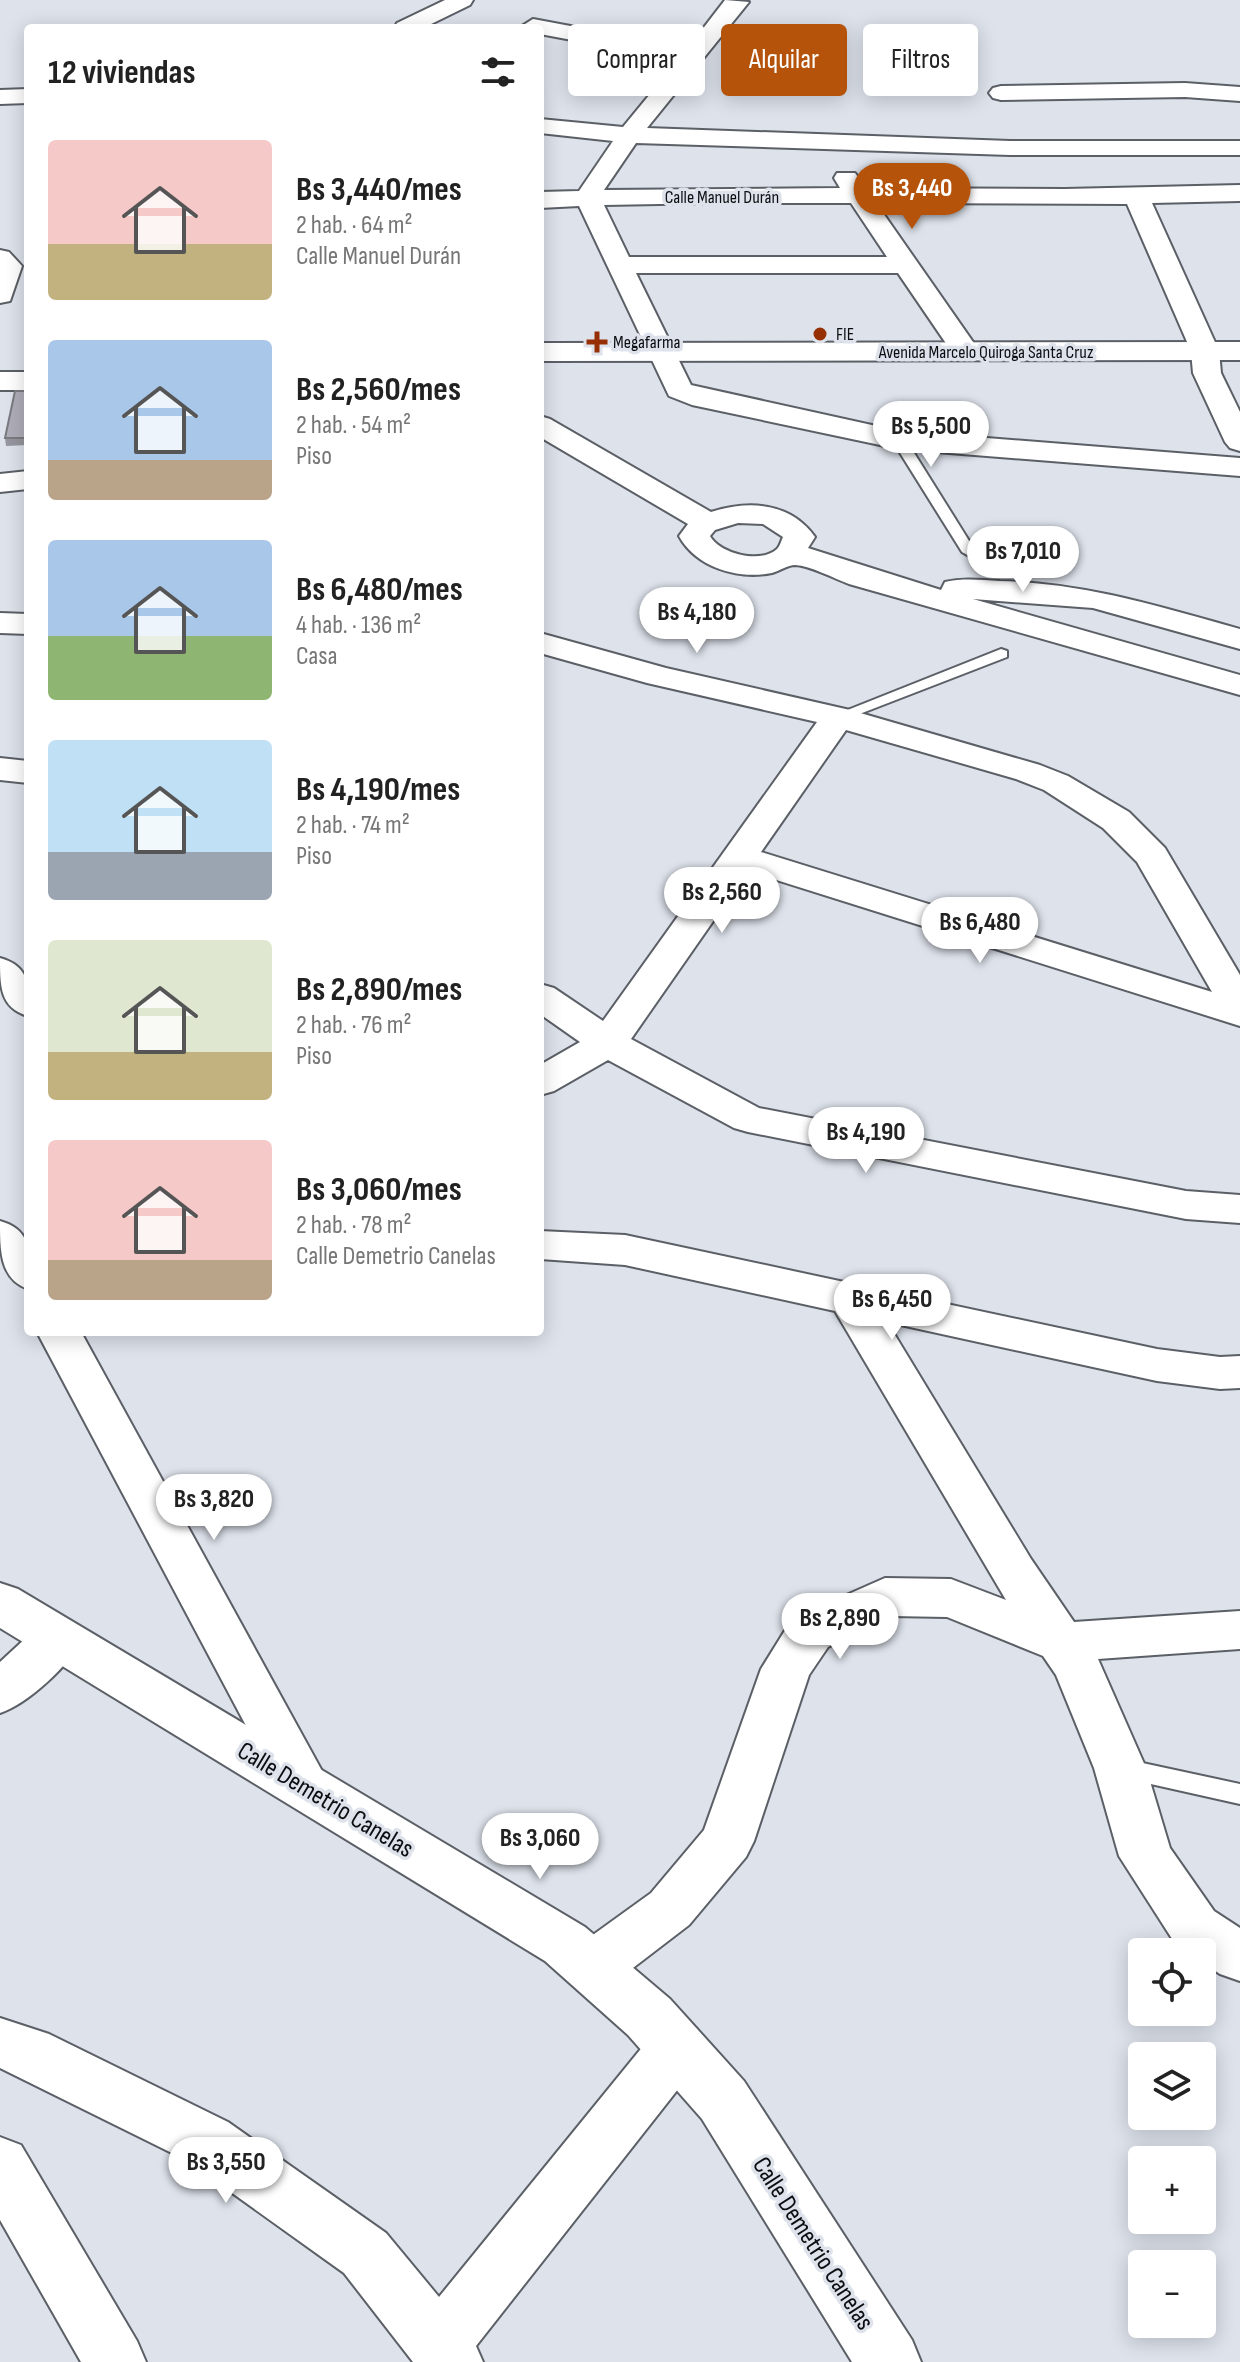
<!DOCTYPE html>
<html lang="es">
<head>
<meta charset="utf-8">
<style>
	body { margin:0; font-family:"Sofia Sans Condensed",sans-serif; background:#f6f6f6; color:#222; height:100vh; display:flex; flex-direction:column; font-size:30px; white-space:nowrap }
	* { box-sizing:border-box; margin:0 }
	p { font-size:26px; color:#767676 }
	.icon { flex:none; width:44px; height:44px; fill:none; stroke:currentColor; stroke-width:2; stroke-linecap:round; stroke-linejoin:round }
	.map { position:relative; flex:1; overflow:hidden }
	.details { position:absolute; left:24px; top:24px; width:520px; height:1312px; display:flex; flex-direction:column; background:#fff; border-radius:8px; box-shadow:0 4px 20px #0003 }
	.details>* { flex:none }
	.banner { position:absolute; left:568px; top:24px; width:552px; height:72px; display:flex; gap:16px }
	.controls { position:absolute; left:1128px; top:1938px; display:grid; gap:16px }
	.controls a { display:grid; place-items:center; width:88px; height:88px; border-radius:8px; background:#fff; box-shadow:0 4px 20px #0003; font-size:40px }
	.price { position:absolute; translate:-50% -68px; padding:0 18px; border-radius:28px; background:#fff; color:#222; font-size:26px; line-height:52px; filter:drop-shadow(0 2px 4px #0008) }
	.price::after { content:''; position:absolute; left:50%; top:48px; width:24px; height:18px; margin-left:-12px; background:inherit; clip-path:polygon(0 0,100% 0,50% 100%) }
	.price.active { background:#b45309; color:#fff }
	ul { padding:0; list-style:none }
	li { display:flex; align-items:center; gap:24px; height:200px; padding:0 24px }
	li span { display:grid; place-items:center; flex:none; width:224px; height:160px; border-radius:8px; color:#555 }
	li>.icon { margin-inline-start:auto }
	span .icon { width:96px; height:96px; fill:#fffc; stroke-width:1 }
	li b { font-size:34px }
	h2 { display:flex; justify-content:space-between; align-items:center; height:96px; padding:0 24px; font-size:34px }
	.tag { padding:0 28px; border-radius:8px; background:#fff; box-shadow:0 4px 20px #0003; font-size:28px; line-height:72px }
	.tag.active { background:#b45309; color:#fff }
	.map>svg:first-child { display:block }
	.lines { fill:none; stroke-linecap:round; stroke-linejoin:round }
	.lane-casing { stroke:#5b5f66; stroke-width:4 }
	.street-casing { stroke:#5b5f66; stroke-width:4 }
	.secondary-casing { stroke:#5b5f66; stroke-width:4 }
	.highway-casing { stroke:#5b5f66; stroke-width:4 }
	.lane { fill:#fff; fill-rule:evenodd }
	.street { fill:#fff; fill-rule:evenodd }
	.secondary { fill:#fff; fill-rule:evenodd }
	.highway { fill:#fff; fill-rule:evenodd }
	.wall { fill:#96969e }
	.building { fill:#afaeb8; stroke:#7a7a81; stroke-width:2 }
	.poi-dot { fill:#963004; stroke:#dde2eb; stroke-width:3 }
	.labels { text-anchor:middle; stroke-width:7; stroke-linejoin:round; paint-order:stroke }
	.far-street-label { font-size:18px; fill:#0c0e11; stroke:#dde2eb }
	.far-poi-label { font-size:18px; fill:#0c0e11; stroke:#dde2eb; text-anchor:start }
	.near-street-label { font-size:26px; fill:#0c0e11; stroke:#dde2eb }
</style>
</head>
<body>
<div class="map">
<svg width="1240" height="2362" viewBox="0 0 1240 2362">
	<rect width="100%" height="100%" fill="#dde2eb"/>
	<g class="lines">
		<defs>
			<path id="lane" d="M899,436l7,4 70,112 -2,3 -5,1 -7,-4 -70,-112z
				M1001,649l6,2v6l-163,63 -6,2 -8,-5z
				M1124,1759l116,25v20l-125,-28 -3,-7 3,-7z"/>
			<path id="street" d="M445,0h28l-3,5 -47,23h-29l3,-5z
				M725,0l24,2 -102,126 363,13h230v14h-230l-374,-12 -32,47 236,-2 -6,-10 3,-5h18l11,15 199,1 175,-4v16l-88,2 67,148 2,22 19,39v39l-10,-3 -5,-6 -32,-69 -2,-22 -64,-147 -251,-1 104,149 -4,6 -10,2 -10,-2 -58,-85h-262l55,112 208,46 341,27v18l-341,-27 -207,-44 -23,-9 -90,-190 -39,2v-16l39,-1 34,-50 -73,-8v-14l83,8 55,-67 -138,-26v-6l-18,-2 11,-7 155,29zM715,203h136l36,54h-258l-25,-52z
				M1185,83l55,4v14l-55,-4 -184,3 -8,-2 -4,-5 4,-5 8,-2z
				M28,89v14l-28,1v-14z
				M0,250l9,2 13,14 -12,35 -10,2z
				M540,416l10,3 161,93c38,-12 79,-10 104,25l-7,11 133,42 4,-8c18,-4 36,-2 55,-1 85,2 158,25 240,48v20l-147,-41 -120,-9 267,76v20l-391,-111c-16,-6 -38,-18 -54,-19 -7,0 -16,6 -23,8 -35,7 -76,-6 -93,-37l9,-12 -148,-87zM738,523l25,1 20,13c-2,4 -3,9 -6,12 -16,15 -57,5 -67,-13l5,-6z
				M28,471v18l-28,3v-18z
				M540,633l126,35 184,42 190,55 28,11 61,36 36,36 75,127v51l-492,-155 -117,168 128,69 427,83 54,4v28l-54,-4 -438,-87 -14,-4 -126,-68 -54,31 -14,4v-30l40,-23 -40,-28v-30l14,4 49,33 214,-299 -170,-39 -107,-30zM846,730l170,49 28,11 59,38 34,34 75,130 -451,-140z
				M0,758l28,3v22l-28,-3z
				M0,958c32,9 28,30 28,58 -28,-8 -28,-30 -28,-58z
				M0,1221c36,10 28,37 28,68 -28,-10 -28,-38 -28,-68z
				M540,1231l85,4 532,114 63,8 20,-1v32l-20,1 -63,-8 -270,-59 144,237 43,63 166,-11v38l-142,10 48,109 24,80 44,63 26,17v53l-20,-7 -18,-12v-10h-15l-11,-7 -57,-89 -25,-88 -38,-93 -13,-19 -96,-39 -56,-1 -63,31 -19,28 -55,166 -8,16 -57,68 -77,59 -20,7 -20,-7 -8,-17 8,-17 79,-57 53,-63 57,-161 31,-50 93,-41 66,1 55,21 -171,-289 -210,-46 -85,-6z
				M37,1332h44l241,439 8,15 -8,15 -18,6 -18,-6z
				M58,1620l18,5 7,14c-14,26 -55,65 -83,74v-51l40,-37z
				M0,2018l49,16 179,88 158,111 53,64 218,-268 20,-7 20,7 8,18 -8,18 -221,281 7,16h-70l-69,-89 -158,-113 -186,-92z
				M0,2137l21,8 116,196 9,21h-65l-81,-142z"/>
			<path id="secondary" d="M0,1583l18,6 567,338 85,72 74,82 168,259 9,22h-69l-150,-243 -74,-84 -83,-74 -545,-333z"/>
			<path id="highway" d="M1240,342v18l-700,1v-18z
				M0,372h28v18h-28z
				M0,613l28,1v20l-28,-1z"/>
		</defs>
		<use href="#lane" class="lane-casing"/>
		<use href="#street" class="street-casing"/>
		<use href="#secondary" class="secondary-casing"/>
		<use href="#highway" class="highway-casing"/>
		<use href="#lane" class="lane"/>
		<use href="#street" class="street"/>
		<use href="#secondary" class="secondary"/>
		<use href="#highway" class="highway"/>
	</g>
	<path class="wall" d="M28,391v54l-22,1 -1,-8z"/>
	<path class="building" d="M15,391h13v47h-23z"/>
	<g class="poi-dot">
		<circle cx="820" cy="334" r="8"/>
		<path d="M593 330h8v8h8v8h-8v8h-8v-8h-8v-8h8z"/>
	</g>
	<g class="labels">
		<g class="far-street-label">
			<text x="722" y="203">Calle Manuel Durán</text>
			<text x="986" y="358">Avenida Marcelo Quiroga Santa Cruz</text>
		</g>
		<g class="far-poi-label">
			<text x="836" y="340">FIE</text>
			<text x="613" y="348">Megafarma</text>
		</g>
		<g class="near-street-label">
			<text transform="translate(326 1799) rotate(31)" y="9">Calle Demetrio Canelas</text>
			<text transform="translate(814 2243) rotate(57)" y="9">Calle Demetrio Canelas</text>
		</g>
	</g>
</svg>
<div class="controls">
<a><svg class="icon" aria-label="locate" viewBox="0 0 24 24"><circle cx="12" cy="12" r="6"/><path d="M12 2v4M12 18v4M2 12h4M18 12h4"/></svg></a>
<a><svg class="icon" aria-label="layers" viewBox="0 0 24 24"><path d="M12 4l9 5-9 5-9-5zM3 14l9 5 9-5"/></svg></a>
<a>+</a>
<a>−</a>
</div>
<b class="price active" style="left:912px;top:231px">Bs 3,440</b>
<b class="price" style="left:931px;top:469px">Bs 5,500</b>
<b class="price" style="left:1023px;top:594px">Bs 7,010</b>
<b class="price" style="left:697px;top:655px">Bs 4,180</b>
<b class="price" style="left:722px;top:935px">Bs 2,560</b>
<b class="price" style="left:980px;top:965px">Bs 6,480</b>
<b class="price" style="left:866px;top:1175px">Bs 4,190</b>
<b class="price" style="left:892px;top:1342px">Bs 6,450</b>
<b class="price" style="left:214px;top:1542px">Bs 3,820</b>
<b class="price" style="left:840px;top:1661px">Bs 2,890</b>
<b class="price" style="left:540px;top:1881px">Bs 3,060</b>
<b class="price" style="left:226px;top:2205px">Bs 3,550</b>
<div class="banner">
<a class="tag">Comprar</a>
<a class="tag active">Alquilar</a>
<a class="tag">Filtros</a>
</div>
<section class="details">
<h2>12 viviendas<svg class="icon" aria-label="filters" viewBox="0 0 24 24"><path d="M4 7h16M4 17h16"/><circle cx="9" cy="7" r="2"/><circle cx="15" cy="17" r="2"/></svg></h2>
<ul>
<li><span style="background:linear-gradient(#f6c9c9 65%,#c2b280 0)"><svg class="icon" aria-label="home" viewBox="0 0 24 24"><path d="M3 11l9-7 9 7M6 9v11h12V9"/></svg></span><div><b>Bs 3,440/mes</b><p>2 hab. · 64 m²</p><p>Calle Manuel Durán</p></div></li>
<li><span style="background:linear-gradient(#a9c7e8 75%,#b9a48a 0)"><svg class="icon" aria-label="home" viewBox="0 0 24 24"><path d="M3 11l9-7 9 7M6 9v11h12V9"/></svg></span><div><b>Bs 2,560/mes</b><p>2 hab. · 54 m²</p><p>Piso</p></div></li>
<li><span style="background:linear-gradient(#a9c7e8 60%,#8fb573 0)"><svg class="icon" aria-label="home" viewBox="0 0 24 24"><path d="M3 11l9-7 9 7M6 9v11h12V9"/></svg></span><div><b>Bs 6,480/mes</b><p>4 hab. · 136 m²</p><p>Casa</p></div></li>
<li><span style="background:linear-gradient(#bfe0f5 70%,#9aa5b1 0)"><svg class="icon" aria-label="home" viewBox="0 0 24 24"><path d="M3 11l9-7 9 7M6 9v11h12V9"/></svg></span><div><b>Bs 4,190/mes</b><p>2 hab. · 74 m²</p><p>Piso</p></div></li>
<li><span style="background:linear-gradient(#dfe7d0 70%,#c2b280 0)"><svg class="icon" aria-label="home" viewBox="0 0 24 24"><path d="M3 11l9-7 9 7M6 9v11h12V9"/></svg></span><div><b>Bs 2,890/mes</b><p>2 hab. · 76 m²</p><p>Piso</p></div></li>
<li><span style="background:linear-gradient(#f6c9c9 75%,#b9a48a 0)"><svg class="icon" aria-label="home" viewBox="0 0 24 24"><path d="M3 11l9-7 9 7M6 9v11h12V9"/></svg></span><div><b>Bs 3,060/mes</b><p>2 hab. · 78 m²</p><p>Calle Demetrio Canelas</p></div></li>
</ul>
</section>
</div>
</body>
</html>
